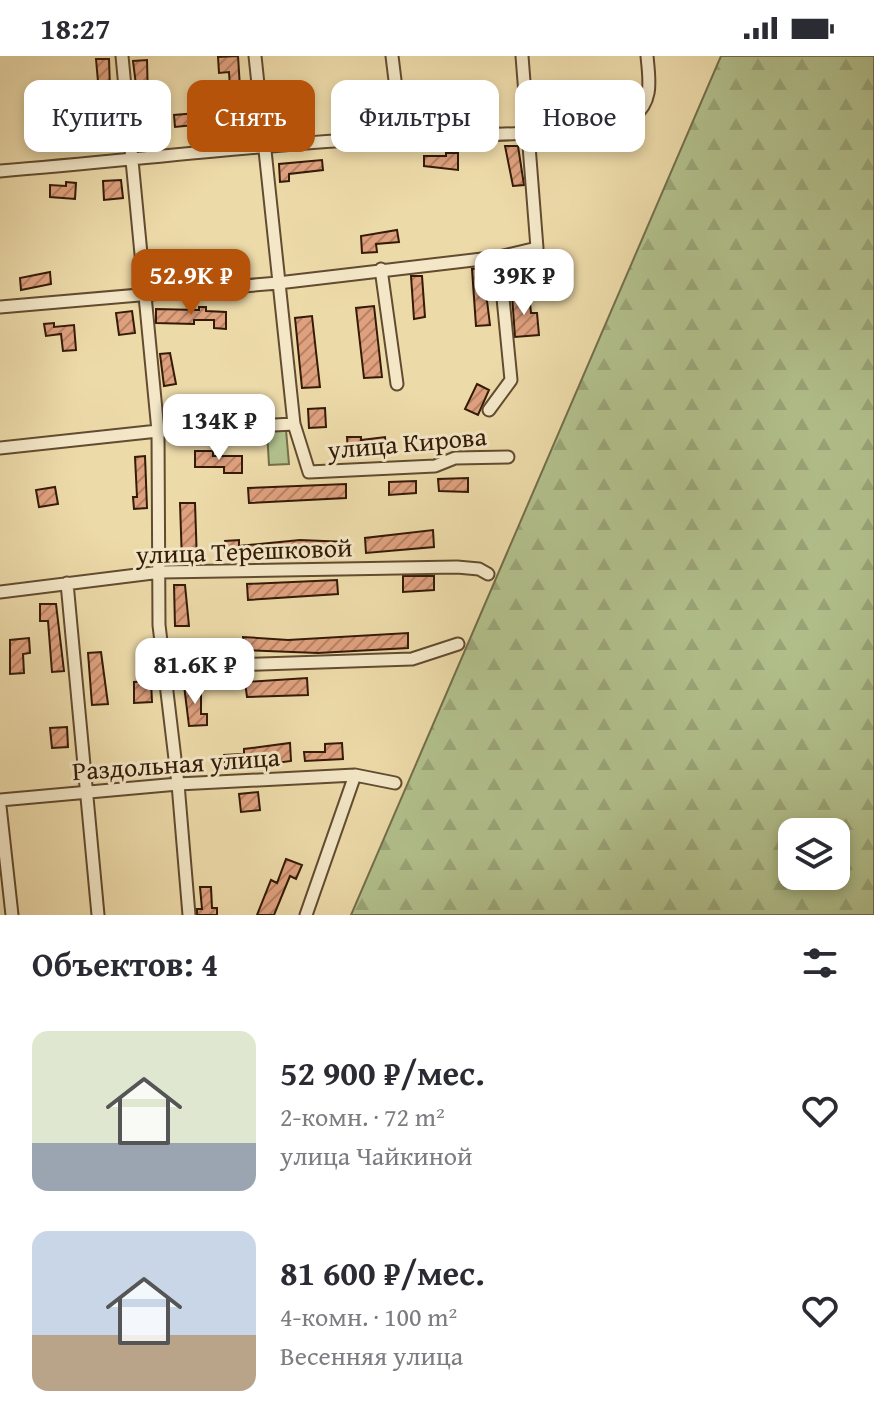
<!DOCTYPE html>
<html lang="ru">
<head>
<meta charset="utf-8">
<style>
	body { margin:0; font-family:"Gentium Book Plus",serif; background:#f7f7f7; color:#2b2b33; height:100vh; display:flex; flex-direction:column; font-size:30px; white-space:nowrap }
	* { box-sizing:border-box; margin:0 }
	p { font-size:26px; color:#7c7c81 }
	.icon { flex:none; width:44px; height:44px; fill:none; stroke:currentColor; stroke-width:2; stroke-linecap:round; stroke-linejoin:round }
	.map { position:relative; height:859px; overflow:hidden }
	.details { display:flex; flex-direction:column; background:#fff; flex:1 }
	.details>* { flex:none }
	.banner { position:absolute; left:24px; top:24px; width:826px; height:72px; display:flex; gap:16px }
	.fabs { position:absolute; left:778px; top:762px; display:grid; gap:16px }
	.fabs a { display:grid; place-items:center; width:72px; height:72px; border-radius:16px; background:#fff; box-shadow:0 4px 12px #0003; font-size:40px }
	.price { position:absolute; translate:-50% -68px; padding:0 18px; border-radius:16px; background:#fff; color:#222; font-size:26px; line-height:52px; filter:drop-shadow(0 2px 4px #0008) }
	.price::after { content:''; position:absolute; left:50%; top:48px; width:24px; height:18px; margin-left:-12px; background:inherit; clip-path:polygon(0 0,100% 0,50% 100%) }
	.price.active { background:#b45309; color:#fff }
	ul { padding:0; list-style:none }
	li { display:flex; align-items:center; gap:24px; height:200px; padding:0 32px }
	li span { display:grid; place-items:center; flex:none; width:224px; height:160px; border-radius:16px; color:#555 }
	li>.icon { margin-inline-start:auto }
	span .icon { width:96px; height:96px; fill:#fffc; stroke-width:1 }
	li b { font-size:34px }
	h2 { display:flex; justify-content:space-between; align-items:center; height:96px; padding:0 32px; font-size:34px }
	.tag { padding:0 28px; border-radius:16px; background:#fff; box-shadow:0 4px 12px #0003; font-size:28px; line-height:72px }
	.tag.active { background:#b45309; color:#fff }
	.status { display:flex; justify-content:space-between; align-items:center; height:56px; padding:0 40px; background:#fff; direction:ltr }
	.status svg { height:22px; fill:currentColor }
	.map>svg:first-child { display:block }
	.grass { fill:#b2c18d; stroke:#736e4a; stroke-width:2 }
	.forest { fill:url(#forest-firs); stroke:#736e4a; stroke-width:2; fill-rule:evenodd }
	.building { fill:url(#building-hatch); stroke:#341b07; stroke-width:2 }
	.lines { fill:none; stroke-linecap:round; stroke-linejoin:round }
	.street-casing { stroke:#624b30; stroke-width:15 }
	.street { stroke:#f3e7c7; stroke-width:11 }
	.labels { text-anchor:middle; stroke-width:6; stroke-linejoin:round; paint-order:stroke }
	.street-label { font-size:26px; fill:#341b07; stroke:#f3e7c7 }
</style>
</head>
<body>
<div class="status"><b>18:27</b><svg viewBox="0 0 49 12"><path d="M0 12V9h3v3zM5 12V6h3v6zM10 12V3h3v9zM15 12V0h3v12zM26 1h20v11H26zM47 4h2v5h-2z"/></svg></div>
<div class="map">
<svg width="874" height="859" viewBox="0 0 874 859">
	<defs>
		<pattern id="forest-firs" width="22" height="20" patternUnits="userSpaceOnUse" patternTransform="scale(2)"><rect width="22" height="20" fill="#b2c18d"/><path d="M5 1l3.5 6h-7zM16 11l3.5 6h-7z" fill="#9aa578"/></pattern>
		<pattern id="building-hatch" width="6" height="6" patternUnits="userSpaceOnUse" patternTransform="scale(2)"><rect width="6" height="6" fill="#dfa07e"/><path d="M-1 1l2-2M0 6l6-6M5 7l2-2" fill="none" stroke="#b68265"/></pattern>
	</defs>
	<rect width="100%" height="100%" fill="#eddaa9"/>
	<filter id="stains"><feTurbulence type="fractalNoise" baseFrequency=".0025" numOctaves="4"/><feColorMatrix values="0 0 0 0 .2 0 0 0 0 .09 0 0 0 0 .02 0 0 0 .5 -.17"/></filter>
	<radialGradient id="worn" r=".72"><stop offset=".6" stop-color="#630" stop-opacity="0"/><stop offset="1" stop-color="#630" stop-opacity=".3"/></radialGradient>
	<path class="grass" d="M286,374l3,34 -20,1 -2,-34z"/>
	<path class="forest" d="M721,0h153v859h-523zM792,776h44v44h-44z"/>
	<path class="building" d="M238,0l2,32h-10l-1,-16 -10,1 -1,-16z
		M96,3h13l2,61 -9,1 3,18 -50,5 -1,-15 22,-1v5l20,-2 -2,-27h6z
		M147,4l1,40 -10,1 -5,-40z
		M221,55l2,11 -48,5 -1,-12z
		M505,90h13l6,39 -11,1z
		M446,97h12v17l-34,-4v-10h22z
		M322,104l1,10 -34,4v7l-9,1 -1,-18z
		M121,124l2,18 -19,2 -1,-19z
		M66,126l10,1 -1,16 -25,-2v-12l16,1z
		M397,174l2,12 -23,2 1,8 -15,1 -1,-17z
		M196,203l2,18 -36,5v-12l22,-1 -1,-9z
		M483,212l7,57 -14,1 -4,-57z
		M50,216l1,12 -30,6 -1,-12z
		M411,220h11l3,41 -11,2z
		M529,237l2,20h6l2,22 -24,2 -3,-42z
		M374,250l8,71 -18,1 -8,-70z
		M199,251h7v4l20,1v17l-12,-1v-8h-20v4l-38,-1v-14l43,1z
		M132,255l3,22 -16,2 -3,-22z
		M312,260l8,71 -18,1 -7,-70z
		M54,267v4l20,-2 2,25 -13,1 -2,-17 -15,2 -2,-12z
		M170,297l6,31 -12,2 -4,-32z
		M477,328l12,6 -11,25 -13,-6z
		M325,352l1,19 -17,1 -1,-19z
		M347,381h14v3l24,-3 1,14 -38,3z
		M195,395h18v5h29v17h-18v-6h-29z
		M145,400l2,52 -13,1 -1,-12h4l-2,-40z
		M468,422v14l-29,-1 -1,-12z
		M416,425v12l-27,2v-13z
		M346,428v14l-97,5 -1,-15z
		M55,431l3,17 -19,3 -3,-17z
		M180,447h15l2,59h-15z
		M433,474l1,17 -68,6 -1,-15z
		M239,484v6l61,-6 47,2v15l-120,2 -2,-18z
		M403,520h31v14l-31,2z
		M337,524l1,14 -90,6 -1,-16z
		M174,529h11l4,41h-14z
		M40,548h16l8,67 -12,1 -4,-51h-8z
		M408,577v15l-90,5 -75,-3v-13l45,3z
		M29,582l1,15 -7,1 1,19 -14,1v-34z
		M101,596l7,52 -16,1 -4,-52z
		M307,622l1,17 -61,2 -2,-15z
		M151,625l1,21 -18,1v-21z
		M184,629h17v29h6v11l-18,1z
		M67,671l1,20 -16,1 -2,-20z
		M290,687l1,18 -66,9 -1,-15 20,-1v-5z
		M342,687l1,16 -38,2 -1,-9h21v-8z
		M258,736l2,18 -19,2 -2,-18z
		M286,803l16,6 -6,14 -6,-3 -16,39h-17l14,-35 6,3z
		M200,831h11l1,21h5v7h-20v-6h5z"/>
	<g class="lines">
		<defs>
			<path id="street" d="M122,0l36,375 1,194 19,159 11,131
				M255,0l39,368 15,48 126,-6 20,-8 53,-1
				M392,0l10,81
				M0,115c135,-11 270,-28 405,-34 43,-3 199,0 228,-20 21,-16 16,-38 14,-61
				M381,213l16,115
				M0,251l278,-24 221,-26 38,-9 -15,-192
				M489,354l22,-30 -12,-123
				M0,392l158,-17 136,-7
				M67,527l31,332
				M0,536l161,-20 296,-5 22,2 9,5
				M166,611l246,-8 46,-15
				M0,744l178,-16 177,-9
				M0,750l12,109
				M306,859l49,-140 40,8"/>
		</defs>
		<use href="#street" class="street-casing"/>
		<use href="#street" class="street"/>
	</g>
	<g class="labels">
		<g class="street-label">
			<text transform="translate(407 387) rotate(-5)" y="9">улица Кирова</text>
			<text transform="translate(244 495) rotate(-2)" y="9">улица Терешковой</text>
			<text transform="translate(176 708) rotate(-4)" y="9">Раздольная улица</text>
		</g>
	</g>
	<rect width="100%" height="100%" filter="url(#stains)"/>
	<rect width="100%" height="100%" fill="url(#worn)"/>
</svg>
<div class="fabs">
<a><svg class="icon" aria-label="layers" viewBox="0 0 24 24"><path d="M12 4l9 5-9 5-9-5zM3 14l9 5 9-5"/></svg></a>
</div>
<b class="price active" style="left:191px;top:261px">52.9K ₽</b>
<b class="price" style="left:524px;top:261px">39K ₽</b>
<b class="price" style="left:219px;top:406px">134K ₽</b>
<b class="price" style="left:195px;top:650px">81.6K ₽</b>
<div class="banner">
<a class="tag">Купить</a>
<a class="tag active">Снять</a>
<a class="tag">Фильтры</a>
<a class="tag">Новое</a>
</div>
</div>
<section class="details">
<h2>Объектов: 4<svg class="icon" aria-label="filters" viewBox="0 0 24 24"><path d="M4 7h16M4 17h16"/><circle cx="9" cy="7" r="2"/><circle cx="15" cy="17" r="2"/></svg></h2>
<ul>
<li><span style="background:linear-gradient(#dfe7d0 70%,#9aa5b1 0)"><svg class="icon" aria-label="home" viewBox="0 0 24 24"><path d="M3 11l9-7 9 7M6 9v11h12V9"/></svg></span><div><b>52 900 ₽/мес.</b><p>2-комн. · 72 m²</p><p>улица Чайкиной</p></div><svg class="icon" aria-label="heart" viewBox="0 0 24 24"><path d="M12 20l-8-8c-3-5 5-10 8-4 3-6 11-1 8 4z"/></svg></li>
<li><span style="background:linear-gradient(#c9d6e8 65%,#b9a48a 0)"><svg class="icon" aria-label="home" viewBox="0 0 24 24"><path d="M3 11l9-7 9 7M6 9v11h12V9"/></svg></span><div><b>81 600 ₽/мес.</b><p>4-комн. · 100 m²</p><p>Весенняя улица</p></div><svg class="icon" aria-label="heart" viewBox="0 0 24 24"><path d="M12 20l-8-8c-3-5 5-10 8-4 3-6 11-1 8 4z"/></svg></li>
</ul>
</section>
</body>
</html>
